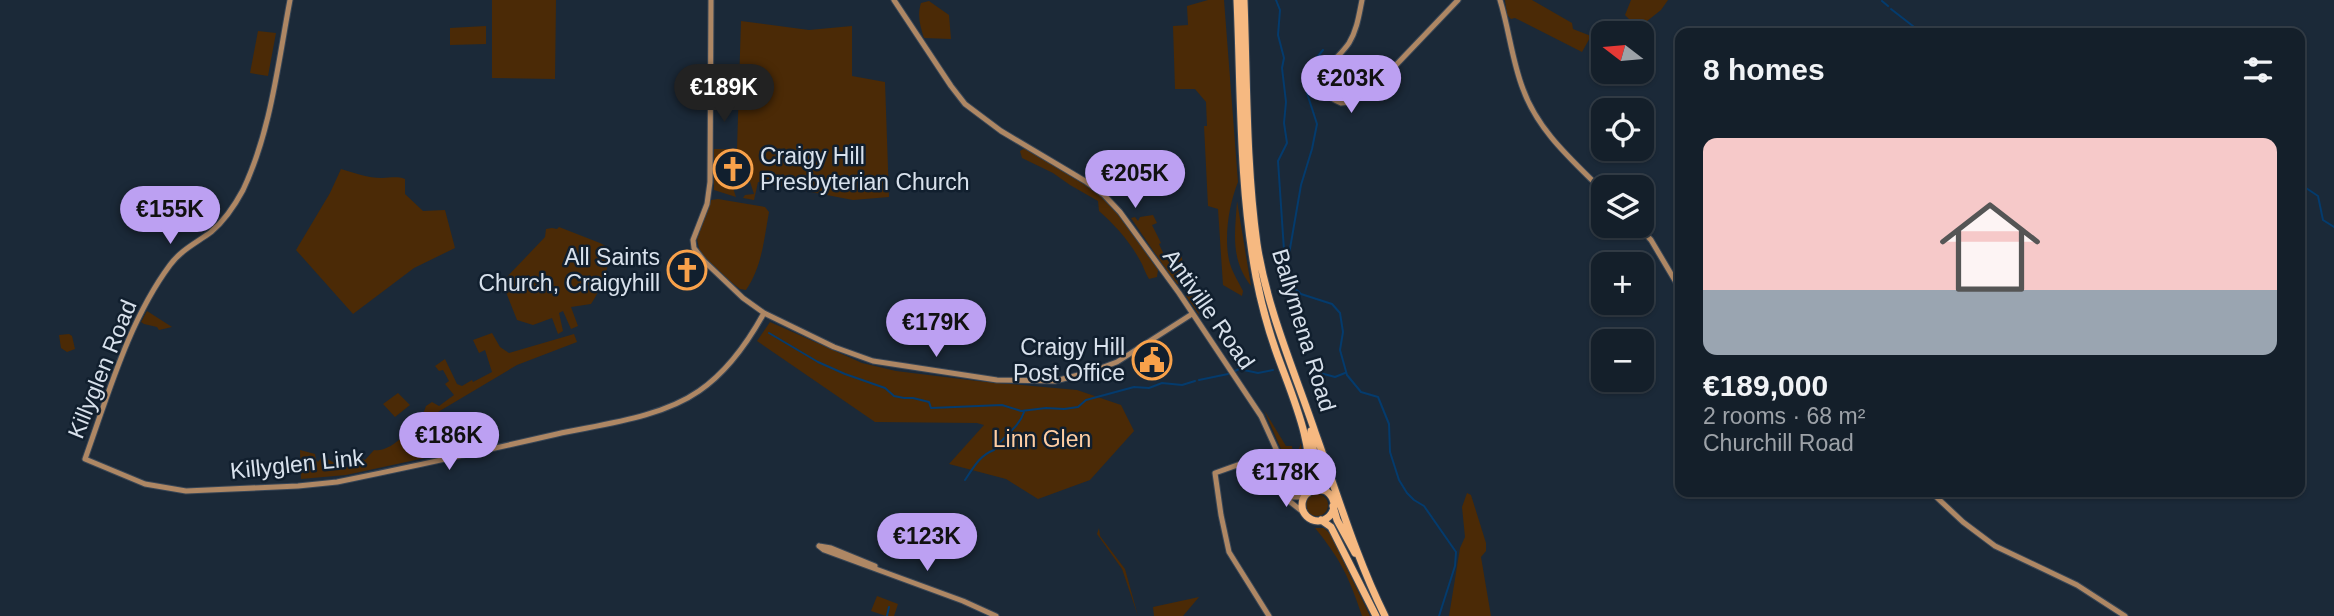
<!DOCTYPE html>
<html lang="en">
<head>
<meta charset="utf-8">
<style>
	body { margin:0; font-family:Arial,sans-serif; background:#1d2732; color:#f1f3f6; height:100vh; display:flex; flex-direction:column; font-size:26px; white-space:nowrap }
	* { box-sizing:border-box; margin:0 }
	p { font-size:23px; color:#9da2a8 }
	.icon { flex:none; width:38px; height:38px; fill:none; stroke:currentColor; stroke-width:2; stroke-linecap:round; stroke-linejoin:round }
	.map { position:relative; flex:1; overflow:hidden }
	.details { position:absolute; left:1675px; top:28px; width:630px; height:469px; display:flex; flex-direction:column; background:#141f2a; border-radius:14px; box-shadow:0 2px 5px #0004,0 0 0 2px #333d47 }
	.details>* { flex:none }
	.needle { width:46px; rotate:286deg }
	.controls { position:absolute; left:1591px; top:21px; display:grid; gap:14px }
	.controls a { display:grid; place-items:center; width:63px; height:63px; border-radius:14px; background:#141f2a; box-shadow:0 2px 5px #0004,0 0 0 2px #333d47; font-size:35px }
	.price { position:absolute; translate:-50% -60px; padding:0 16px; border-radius:24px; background:#bca0f2; color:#111; font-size:23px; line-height:46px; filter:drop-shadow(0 2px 4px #0008) }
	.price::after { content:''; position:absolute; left:50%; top:42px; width:21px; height:16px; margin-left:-10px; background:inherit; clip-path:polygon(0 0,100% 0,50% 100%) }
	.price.current { background:#222; color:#fff }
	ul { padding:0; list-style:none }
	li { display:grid; align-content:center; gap:14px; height:371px; padding:0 28px }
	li+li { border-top:2px solid #333d47 }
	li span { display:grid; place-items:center; height:217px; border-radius:14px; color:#555 }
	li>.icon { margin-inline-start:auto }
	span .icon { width:126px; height:126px; fill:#fffc; stroke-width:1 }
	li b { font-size:30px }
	h2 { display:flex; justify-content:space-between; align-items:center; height:84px; padding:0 28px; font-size:30px }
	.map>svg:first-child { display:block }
	.green { fill:#4b2a06 }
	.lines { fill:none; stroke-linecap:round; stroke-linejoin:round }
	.stream { stroke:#043b6d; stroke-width:2 }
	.secondary-casing { stroke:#394655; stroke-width:7 }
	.highway-casing { stroke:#394655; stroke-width:9 }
	.secondary { stroke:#ae8764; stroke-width:5 }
	.highway { stroke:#f6b981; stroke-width:7 }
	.labels { text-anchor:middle; stroke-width:5; stroke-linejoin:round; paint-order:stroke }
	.poi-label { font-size:23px; fill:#d8e1ec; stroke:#111f2e; text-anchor:end }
	.street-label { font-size:23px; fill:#d8e1ec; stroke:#111f2e }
	.park-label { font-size:23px; fill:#ffcea3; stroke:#111f2e }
</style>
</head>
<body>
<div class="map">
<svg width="2334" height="616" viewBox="0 0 2334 616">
	<rect width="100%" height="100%" fill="#1b2938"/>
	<path class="green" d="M492,0h64l-1,79 -63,-1z
		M1208,0h16l14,182c-9,22 -14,54 -9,78 2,10 9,21 14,31l-1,5 -19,-11 -5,-76 -10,-3 -4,-80h3l-1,-24 -11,-13h-20l-2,-63 15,-1 -1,-19z
		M1505,0h27l40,23 1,6 18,7 -9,16 -67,-34 -4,1 -4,-4z
		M1631,0h37l-7,10 -19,15 -11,-4 -6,-6z
		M929,1l20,14 2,24 -27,-1c-4,-12 -7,-23 -3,-35z
		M741,21l68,9 43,-4v50l33,6 4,115 -36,3 -95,-18 -4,18 -11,-2 2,-3 9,-1 -13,-40 -17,5 6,14 -6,3 3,1 1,10 5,1 3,9 -22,-7v-41h23z
		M486,26v18l-36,1v-17z
		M258,31l18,2 -8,43 -18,-3z
		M1025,148l69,41 25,26 39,55 -1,7 -8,2c-3,-5 -5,-10 -7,-15 -11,-21 -26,-38 -43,-53l-1,-10 -28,-16 -17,-12 -31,-15 -2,-7z
		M341,169c13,4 27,9 41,9 9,0 14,-2 23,1v15l18,17 22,-1 10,38 -41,20 -61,46 -57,-64 34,-57z
		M718,199l47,8 4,5c-5,27 -7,55 -23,78l-6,-1 -9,-7 -31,-29 -3,-14 14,-39z
		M1237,201l14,85c-21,-27 -16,-53 -14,-85z
		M1153,215l4,8 -5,2 9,18 -2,1 6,13 15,-7 7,30 -4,5 -6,-1 -6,-7 -40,-59 4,-1 3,4 2,-4z
		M559,227l41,16 11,6c-2,19 -10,40 -20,55l-20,3 7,19 -7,3 -8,-18 -4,2 4,18 -5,3 -6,-16 -19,7 -16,-5 -13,-33 1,-8 40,-42 1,-8 6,-1 5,1z
		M1194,282l5,33 -13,-19z
		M147,311l25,16 -13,3 -2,-3 -13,-3 -3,-2z
		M770,322l92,41 34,8 81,10 100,9 44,15 13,26 -44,49 -52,19 -32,-20 -57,-15 35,-39 -7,-2 -102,-1 -118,-81z
		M492,333l8,14 9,6 65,-19 3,8 -60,23 -79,47 -15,2 3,-8 6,-4 7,4 15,-11 -9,-11 4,-3 -6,-11 -4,1 -4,-5 10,-7 12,25 5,2 10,-6 1,2 19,-10 -7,-22 -6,3 -6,-13z
		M69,334l3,2 3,13 -8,3 -6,-4 -2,-13z
		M398,393l12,12 -15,12 -12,-13z
		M1264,410l22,36h6l1,8h4l4,-11 3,27 -1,17 -9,5 -7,-7 -6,-36z
		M418,424l2,2 5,1 5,20 -4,5 7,1 1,3 -88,19 -45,4 -1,-29 15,4 1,6 2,2 3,-4h5l10,6v4l11,-1 8,-12 10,5 9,-10c15,3 32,-17 44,-26z
		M1467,493l4,2 15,48v8l-5,6 10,59h-42l11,-68 5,-11 -3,-30z
		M1306 505a11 11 0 1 1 22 0a11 11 0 1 1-22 0Z
		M1099,528l1,8 25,33 13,47 -16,-47 -25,-35z
		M1315,528h9l6,6 40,82h-8c-13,-39 -21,-56 -47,-88z
		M877,596l21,8 -4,12h-8l-15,-5z
		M1199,597l-16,19h-29l-1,-9z"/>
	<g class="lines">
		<path class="stream" d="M1276,0l4,10 -2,25 6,23 -2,10 4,34 -2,21 3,20 -9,18 7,104 5,19 11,10 31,10 8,9 3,19 -3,18 7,25 14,17 17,5 11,27 1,28 9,28 8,13 7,7 10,6 32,46 -1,14 -16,50
			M1882,1l6,5
			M1891,9l27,21
			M1921,32l1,1
			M2300,184l18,12 5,24 11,7
			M1287,266l14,-81 11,-36 5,-25 -11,-34v-12l8,-17 9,-11
			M769,333l49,29 27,12 40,14 9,8 10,2h9l16,4 2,6 71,-3 19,6 25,-3 18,1 14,-2 8,-7 48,-13 15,1 13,-5 20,2 13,-4
			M1235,371l4,-2 19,4 15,-3
			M1313,371l22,6 10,-4
			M1199,380l29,-6
			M965,480c8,-12 15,-25 29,-30 8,-13 25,-22 30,-38
			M887,616l2,-9"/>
		<defs>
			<path id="secondary" d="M290,0c-12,63 -19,131 -47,190 -8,15 -19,31 -32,42 -15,11 -30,18 -41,33 -41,55 -62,130 -85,194l60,25 41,7 112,-5 39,-4c73,-15 146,-31 220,-48 46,-10 103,-16 142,-43 28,-19 49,-49 65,-78
				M711,0l-1,182 -3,22 -14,36 1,8 10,13 39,37 21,15 70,34 39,14 124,19 58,1 35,-9 27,-10 75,-48
				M894,0l57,86 14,18 36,27 84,50 19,14 16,17 59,81 82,123 16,35 7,46 19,15
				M1362,0c-3,15 -5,30 -13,43 -13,20 -52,42 -8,60 14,0 25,-9 35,-17l82,-86
				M1500,0c9,29 12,61 23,89 15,42 49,71 80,102
				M1638,226l13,14 29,49
				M1284,491l8,6h12
				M1931,492l32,30 32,24 82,39 48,31
				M819,546l5,4 139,51 33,15
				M819,546l12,2 44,18
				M1269,616l-40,-64 -8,-37 -6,-42 62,-22"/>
			<path id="highway" d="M1237,0c4,92 2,186 19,277 5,26 12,52 21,77 15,42 39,93 31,139
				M1244,0c3,81 2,164 13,244 10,65 37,126 58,188 22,61 41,126 70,184
				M1311,431l6,48 6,11
				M1302 505a16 16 0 1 1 32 0a16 16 0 1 1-32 0Z
				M1333,506l4,14 18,33
				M1321,520l10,7 45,89"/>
		</defs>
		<use href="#secondary" class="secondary-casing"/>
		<use href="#highway" class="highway-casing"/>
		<use href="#secondary" class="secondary"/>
		<use href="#highway" class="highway"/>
	</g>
	<defs>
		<symbol id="church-ring" viewBox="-11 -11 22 22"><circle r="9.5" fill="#111f2e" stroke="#f8a14a" stroke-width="1.5"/><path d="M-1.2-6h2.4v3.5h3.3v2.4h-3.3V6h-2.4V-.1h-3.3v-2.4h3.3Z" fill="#f8a14a"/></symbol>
		<symbol id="civic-ring" viewBox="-11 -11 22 22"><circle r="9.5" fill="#111f2e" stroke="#f8a14a" stroke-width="1.5"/><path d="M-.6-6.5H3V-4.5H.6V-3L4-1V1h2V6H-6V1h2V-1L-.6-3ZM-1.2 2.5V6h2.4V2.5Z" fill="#f8a14a"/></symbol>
	</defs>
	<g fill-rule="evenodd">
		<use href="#church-ring" x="711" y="147" width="44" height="44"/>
		<use href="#church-ring" x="665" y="248" width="44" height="44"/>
		<use href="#civic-ring" x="1130" y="338" width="44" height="44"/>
	</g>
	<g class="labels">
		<g class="poi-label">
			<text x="760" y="164" text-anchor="start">Craigy Hill<tspan x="760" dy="26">Presbyterian Church</tspan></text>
			<text x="660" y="265">All Saints<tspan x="660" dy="26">Church, Craigyhill</tspan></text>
			<text x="1125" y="355">Craigy Hill<tspan x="1125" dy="26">Post Office</tspan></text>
		</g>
		<g class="street-label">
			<text transform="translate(1209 309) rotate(55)" y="8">Antiville Road</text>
			<text transform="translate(1304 330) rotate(73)" y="8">Ballymena Road</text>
			<text transform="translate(102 369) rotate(-68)" y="8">Killyglen Road</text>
			<text transform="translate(297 464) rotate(-6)" y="8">Killyglen Link</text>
		</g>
		<g class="park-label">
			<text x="1042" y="447">Linn Glen</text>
		</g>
	</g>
</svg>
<div class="controls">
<a><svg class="needle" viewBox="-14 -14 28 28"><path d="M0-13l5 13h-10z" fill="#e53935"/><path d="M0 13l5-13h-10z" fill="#9da2a8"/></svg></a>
<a><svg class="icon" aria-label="locate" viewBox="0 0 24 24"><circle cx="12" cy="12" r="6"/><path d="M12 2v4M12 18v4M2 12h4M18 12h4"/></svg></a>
<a><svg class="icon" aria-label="layers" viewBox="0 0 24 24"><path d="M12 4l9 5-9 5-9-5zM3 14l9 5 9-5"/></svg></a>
<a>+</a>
<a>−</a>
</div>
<b class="price" style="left:1351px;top:115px">€203K</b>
<b class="price current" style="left:724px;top:124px">€189K</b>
<b class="price" style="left:1135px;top:210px">€205K</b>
<b class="price" style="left:170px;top:246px">€155K</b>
<b class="price" style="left:936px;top:359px">€179K</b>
<b class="price" style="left:449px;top:472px">€186K</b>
<b class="price" style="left:1286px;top:509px">€178K</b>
<b class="price" style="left:927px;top:573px">€123K</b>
<section class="details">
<h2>8 homes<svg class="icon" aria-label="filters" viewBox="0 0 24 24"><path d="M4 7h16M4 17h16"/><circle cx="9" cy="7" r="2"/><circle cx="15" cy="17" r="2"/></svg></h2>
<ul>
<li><span style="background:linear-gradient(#f6c9c9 70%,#9aa5b1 0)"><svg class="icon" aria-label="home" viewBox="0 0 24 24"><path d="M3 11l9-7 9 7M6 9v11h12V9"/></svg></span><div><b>€189,000</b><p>2 rooms · 68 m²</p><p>Churchill Road</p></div></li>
</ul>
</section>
</div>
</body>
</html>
